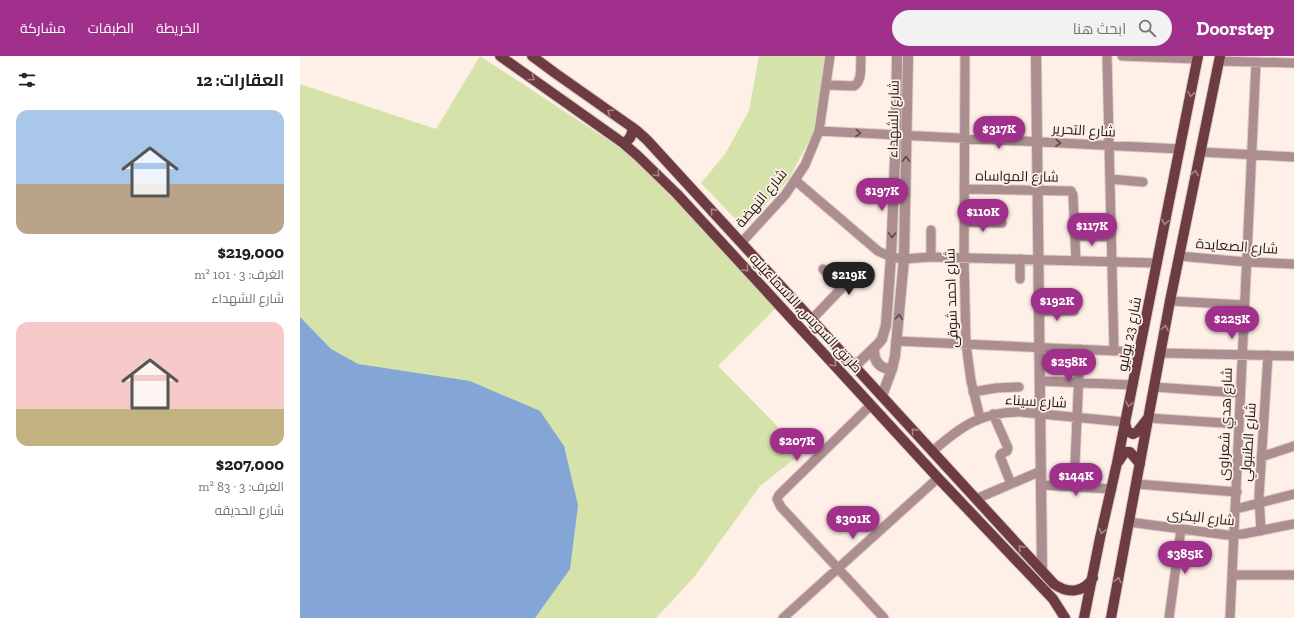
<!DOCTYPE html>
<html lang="ar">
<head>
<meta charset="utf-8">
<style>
	body { margin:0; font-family:"Zilla Slab",Cairo,serif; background:#f2f2f2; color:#202124; direction:rtl; height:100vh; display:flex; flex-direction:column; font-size:15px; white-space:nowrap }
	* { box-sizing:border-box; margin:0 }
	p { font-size:13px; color:#757577 }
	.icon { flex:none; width:22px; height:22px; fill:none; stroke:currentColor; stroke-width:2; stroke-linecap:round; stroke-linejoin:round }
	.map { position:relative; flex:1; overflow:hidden; direction:ltr }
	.sheet { display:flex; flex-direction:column; background:#fff; width:300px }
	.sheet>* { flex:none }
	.price { position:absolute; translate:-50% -34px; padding:0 9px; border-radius:14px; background:#a1308c; color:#fff; font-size:13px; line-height:26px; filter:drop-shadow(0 1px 2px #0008) }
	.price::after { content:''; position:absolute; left:50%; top:24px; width:12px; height:9px; margin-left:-6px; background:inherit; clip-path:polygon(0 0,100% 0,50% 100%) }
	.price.active { background:#222; color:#fff }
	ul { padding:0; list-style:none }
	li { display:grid; align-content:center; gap:8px; height:212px; padding:0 16px }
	li span { display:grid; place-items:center; height:124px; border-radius:12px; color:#555 }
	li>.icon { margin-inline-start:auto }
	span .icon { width:72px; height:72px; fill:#fffc; stroke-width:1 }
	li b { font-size:17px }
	h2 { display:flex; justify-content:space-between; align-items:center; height:48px; padding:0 16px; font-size:17px }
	header { display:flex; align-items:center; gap:24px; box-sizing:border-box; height:56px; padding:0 20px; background:#a1308c; color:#fff }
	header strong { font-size:19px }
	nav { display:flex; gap:22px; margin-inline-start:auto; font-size:14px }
	.search { width:280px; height:36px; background:#f2f2f2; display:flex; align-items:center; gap:10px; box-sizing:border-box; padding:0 14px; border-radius:22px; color:#757577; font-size:15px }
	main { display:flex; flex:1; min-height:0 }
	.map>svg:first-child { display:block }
	.green { fill:#d5e2aa }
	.water { fill:#83a6d6 }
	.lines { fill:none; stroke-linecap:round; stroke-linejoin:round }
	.minor-casing { stroke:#dbcec6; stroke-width:11 }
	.tertiary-casing { stroke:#dbcec6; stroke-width:12 }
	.primary-casing { stroke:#dbcec6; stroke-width:12 }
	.minor { stroke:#ac8e91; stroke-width:9 }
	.tertiary { stroke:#ac8e91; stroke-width:10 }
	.primary { stroke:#6d3c43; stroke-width:10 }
	.oneway { stroke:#a78485 }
	.oneway2 { stroke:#594a48 }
	.labels { text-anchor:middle; stroke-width:3.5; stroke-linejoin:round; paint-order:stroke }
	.street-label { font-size:14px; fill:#221c18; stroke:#fef0e7 }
</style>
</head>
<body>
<header>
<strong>Doorstep</strong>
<div class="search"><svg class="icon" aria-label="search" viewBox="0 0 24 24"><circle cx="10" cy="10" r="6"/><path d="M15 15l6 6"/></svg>ابحث هنا</div>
<nav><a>الخريطة</a><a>الطبقات</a><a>مشاركة</a></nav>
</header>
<main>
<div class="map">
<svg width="994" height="562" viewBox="0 0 994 562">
	<rect width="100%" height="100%" fill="#fef0e7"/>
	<path class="green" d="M180,0l157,103 139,149 -58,58 85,86 -43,34 -65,90 -39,42h-356v-534l136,45z
		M459,0h66l-1,20 -8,52 -28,52 -44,48 -43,-45 24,-29 24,-43z"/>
	<path class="water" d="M0,261l31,32 27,15 112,17 70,30 24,35 14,59 -8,64 -35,49h-235z"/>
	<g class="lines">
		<defs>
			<path id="minor" d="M665,0l-1,202 2,86 5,37 9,37
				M807,0l7,295
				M822,0l76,3
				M919,5l75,2
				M526,29l28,1c9,-5 6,-21 7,-30
				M519,75l361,18
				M900,96l94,5
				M810,123l33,3
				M496,125l82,70 13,6 13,2 27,-2 226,6
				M664,133l107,2 2,4 3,66
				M664,166l38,1
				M775,180l36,1
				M442,186l43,-47 20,-30 14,-34 11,-75
				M879,200l67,6 48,2
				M631,201v-27
				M720,223v-20
				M870,245l74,4
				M740,255h34
				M512,263l29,-30 -18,-20
				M596,285l243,11
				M860,297l134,3
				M740,325l93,4
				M854,331l86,6
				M673,336l23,-4 23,-1
				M571,349l-92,90 -2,4 4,8 103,111
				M693,358l15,34 -1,3 -6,3 -1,2 11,28
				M848,362l91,6
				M633,395c28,-25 48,-39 87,-39l105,10
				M961,401l33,-11
				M836,428l101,8
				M741,429l71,4
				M774,431l6,-138
				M676,443l65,-28
				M936,453l58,-15
				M829,466l98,13 16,-1 51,-10
				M961,475l-2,-35 9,-141
				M932,519h62
				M483,562l155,-140
				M869,562l12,-89
				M930,562l26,-556"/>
			<path id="tertiary" d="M736,0l6,515
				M574,294c0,12 6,19 18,19
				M555,310l23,-22 4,-5 4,-14 5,-68 5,-122 1,-79
				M582,340l10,-27 3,-13 9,-97 4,-203"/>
			<path id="primary" d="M200,0l123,87 15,13 39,38 261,284 115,121 12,19
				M232,0l23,17 81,57 11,10 407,444c14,10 29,9 39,-6
				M323,87c7,-3 10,-8 9,-16
				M825,366l2,9 6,3 4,-2 11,-14
				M819,405l6,-9h5l10,12
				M784,562l16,-80 17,-75 81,-407
				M811,562l59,-317 50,-245"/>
		</defs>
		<use href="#minor" class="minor-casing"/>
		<use href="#tertiary" class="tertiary-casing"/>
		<use href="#primary" class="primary-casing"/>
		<use href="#minor" class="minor"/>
		<use href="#tertiary" class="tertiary"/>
		<use href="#primary" class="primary"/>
	</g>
	<defs><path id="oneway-chevron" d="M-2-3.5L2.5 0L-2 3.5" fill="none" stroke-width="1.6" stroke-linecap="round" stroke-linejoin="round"/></defs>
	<g class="oneway">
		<use href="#oneway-chevron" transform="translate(232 22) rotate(35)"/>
		<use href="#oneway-chevron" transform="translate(891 38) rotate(101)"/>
		<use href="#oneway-chevron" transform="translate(310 56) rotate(-145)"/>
		<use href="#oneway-chevron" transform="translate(895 117) rotate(-79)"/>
		<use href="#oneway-chevron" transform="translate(357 118) rotate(45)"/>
		<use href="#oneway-chevron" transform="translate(413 155) rotate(-132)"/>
		<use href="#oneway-chevron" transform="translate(865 166) rotate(101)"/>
		<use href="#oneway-chevron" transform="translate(446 213) rotate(47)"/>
		<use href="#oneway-chevron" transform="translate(865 272) rotate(-79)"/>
		<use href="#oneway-chevron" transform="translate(534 308) rotate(47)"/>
		<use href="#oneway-chevron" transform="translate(829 348) rotate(101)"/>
		<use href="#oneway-chevron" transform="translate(614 375) rotate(-132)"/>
		<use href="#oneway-chevron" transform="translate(802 475) rotate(104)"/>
		<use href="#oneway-chevron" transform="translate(721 492) rotate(-132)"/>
		<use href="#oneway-chevron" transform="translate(818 524) rotate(-79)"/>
	</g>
	<g class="oneway2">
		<use href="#oneway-chevron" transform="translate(558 77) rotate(3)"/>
		<use href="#oneway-chevron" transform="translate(758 87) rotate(3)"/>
		<use href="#oneway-chevron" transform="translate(606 103) rotate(-89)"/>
		<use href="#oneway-chevron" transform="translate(592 179) rotate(92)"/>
		<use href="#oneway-chevron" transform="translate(599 261) rotate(-85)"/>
	</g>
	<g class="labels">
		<g class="street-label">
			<text transform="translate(593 63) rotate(-89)" y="5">شارع الشهداء</text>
			<text transform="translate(784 74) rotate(3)" y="5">شارع التحرير</text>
			<text transform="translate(717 120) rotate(1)" y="5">شارع المواساه</text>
			<text transform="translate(461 142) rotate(-50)" y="5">شارع النهضة</text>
			<text transform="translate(937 190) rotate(4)" y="5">شارع الصعايدة</text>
			<text transform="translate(651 242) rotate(-92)" y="5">شارع احمد شوقى</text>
			<text transform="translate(506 257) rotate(47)" y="5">طريق السويس, الاسماعيليه</text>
			<text transform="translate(829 278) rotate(-79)" y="5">شارع 23 يوليو</text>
			<text transform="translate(736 345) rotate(3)" y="5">شارع سيناء</text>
			<text transform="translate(925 368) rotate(-88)" y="5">شارع هدي شعراوى</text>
			<text transform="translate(948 386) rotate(-86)" y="5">شارع الطنبولي</text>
			<text transform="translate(901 461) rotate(6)" y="5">شارع البكرى</text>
		</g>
	</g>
</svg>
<b class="price" style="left:699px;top:94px">$317K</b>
<b class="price" style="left:582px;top:156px">$197K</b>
<b class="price" style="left:683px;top:177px">$110K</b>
<b class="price" style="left:792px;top:191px">$117K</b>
<b class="price active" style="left:549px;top:240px">$219K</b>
<b class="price" style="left:757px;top:266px">$192K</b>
<b class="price" style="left:932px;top:284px">$225K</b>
<b class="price" style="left:769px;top:327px">$258K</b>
<b class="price" style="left:497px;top:406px">$207K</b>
<b class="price" style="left:776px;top:441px">$144K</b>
<b class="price" style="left:553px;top:484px">$301K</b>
<b class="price" style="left:885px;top:519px">$385K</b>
</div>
<section class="sheet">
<h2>العقارات: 12<svg class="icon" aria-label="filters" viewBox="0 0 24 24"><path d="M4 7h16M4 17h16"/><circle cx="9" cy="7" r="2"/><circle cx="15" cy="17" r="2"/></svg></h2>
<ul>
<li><span style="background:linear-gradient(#a9c7e8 60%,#b9a48a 0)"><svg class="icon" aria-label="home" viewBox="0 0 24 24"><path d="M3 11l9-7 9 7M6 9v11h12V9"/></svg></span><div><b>$219,000</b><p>الغرف: 3 · 101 m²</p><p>شارع الشهداء</p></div></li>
<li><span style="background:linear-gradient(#f6c9c9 70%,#c2b280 0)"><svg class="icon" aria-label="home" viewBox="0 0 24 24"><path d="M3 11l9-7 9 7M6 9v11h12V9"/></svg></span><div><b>$207,000</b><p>الغرف: 3 · 83 m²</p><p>شارع الحديقه</p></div></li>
</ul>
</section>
</main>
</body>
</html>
